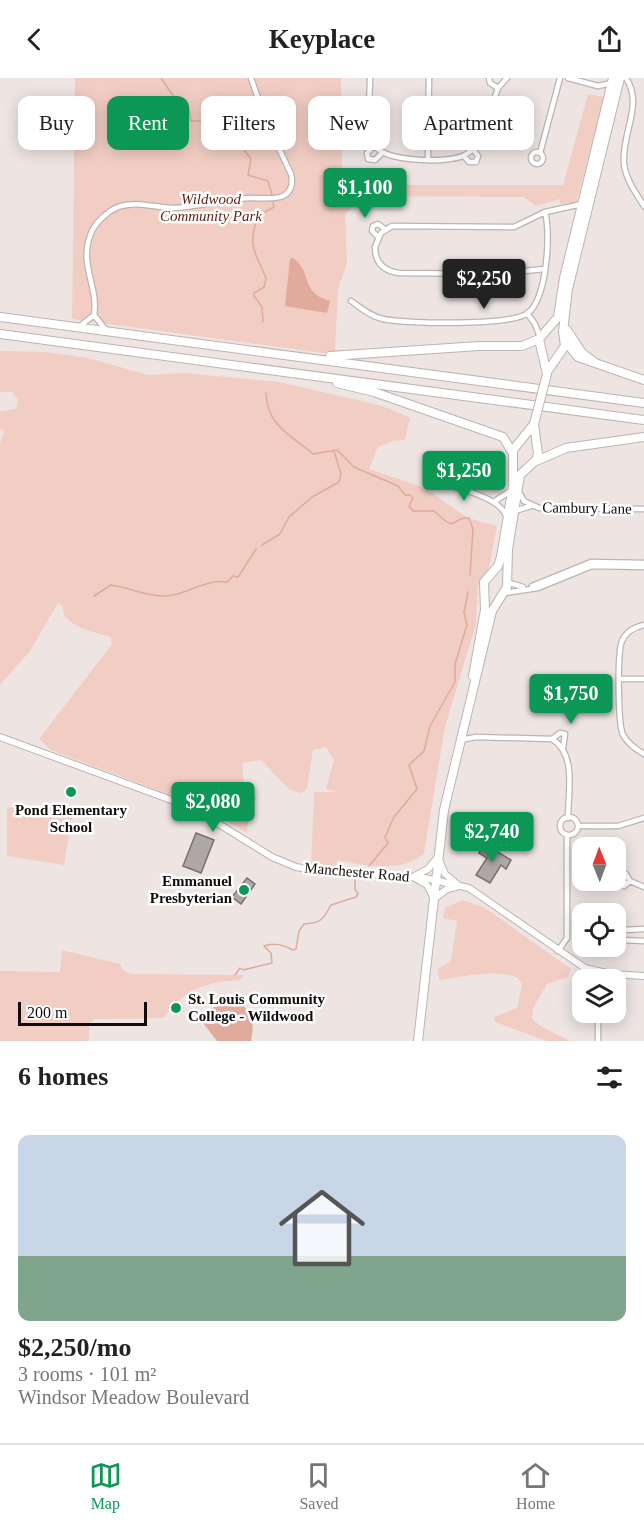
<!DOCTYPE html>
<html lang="en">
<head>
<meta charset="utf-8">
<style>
	body { margin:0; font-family:Georgia,serif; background:#f6f6f6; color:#222; height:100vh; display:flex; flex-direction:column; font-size:22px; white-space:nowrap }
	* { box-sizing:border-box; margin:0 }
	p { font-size:20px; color:#767676 }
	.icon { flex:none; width:33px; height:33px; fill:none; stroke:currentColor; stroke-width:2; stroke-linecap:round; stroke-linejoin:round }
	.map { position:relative; height:963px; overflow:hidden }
	.details { display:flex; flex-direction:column; background:#fff; flex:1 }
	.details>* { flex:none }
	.hud { position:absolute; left:18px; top:18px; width:609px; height:54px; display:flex; gap:12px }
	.needle { width:39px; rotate:359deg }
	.tools { position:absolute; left:572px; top:759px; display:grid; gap:12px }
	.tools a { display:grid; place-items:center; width:54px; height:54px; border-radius:12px; background:#fff; box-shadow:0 3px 15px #0003; font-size:30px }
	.scale { position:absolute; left:18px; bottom:15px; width:129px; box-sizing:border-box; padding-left:6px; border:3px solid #100d0c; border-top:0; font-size:16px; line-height:21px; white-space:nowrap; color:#100d0c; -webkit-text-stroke:4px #fff; paint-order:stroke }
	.price { position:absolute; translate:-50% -51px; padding:0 14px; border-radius:6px; background:#0c9757; color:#fff; font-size:20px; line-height:39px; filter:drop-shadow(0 2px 3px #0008) }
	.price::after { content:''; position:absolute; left:50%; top:36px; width:18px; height:14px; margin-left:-9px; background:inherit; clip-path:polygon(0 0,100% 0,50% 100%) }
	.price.active { background:#222; color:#fff }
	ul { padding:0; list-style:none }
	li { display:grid; align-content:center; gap:12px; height:318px; padding:0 18px }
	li+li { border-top:2px solid #e0e0e0 }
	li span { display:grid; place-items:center; height:186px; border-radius:12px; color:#555 }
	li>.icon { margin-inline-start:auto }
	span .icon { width:108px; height:108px; fill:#fffc; stroke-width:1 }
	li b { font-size:26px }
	h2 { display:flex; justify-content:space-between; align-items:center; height:72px; padding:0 18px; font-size:26px }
	.pill { padding:0 21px; border-radius:12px; background:#fff; box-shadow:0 3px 15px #0003; font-size:21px; line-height:54px }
	.pill.active { background:#0c9757; color:#fff }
	header { display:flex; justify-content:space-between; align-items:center; height:78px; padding:0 18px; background:#fff; font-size:27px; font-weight:600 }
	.menu { display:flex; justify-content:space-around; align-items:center; height:84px; border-top:2px solid #e0e0e0; background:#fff; font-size:16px; color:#767676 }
	.menu a { display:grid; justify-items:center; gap:3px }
	.menu .active { color:#0c9757 }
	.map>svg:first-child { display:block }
	.green { fill:#f2cdc3 }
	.water { fill:#e0aa9c }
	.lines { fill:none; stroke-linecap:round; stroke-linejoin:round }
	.stream { stroke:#e0aa9c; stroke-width:1.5 }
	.building { fill:#afa7a5; stroke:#77706e; stroke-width:1.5 }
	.minor-casing { stroke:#bcb4b2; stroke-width:7 }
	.tertiary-casing { stroke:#bcb4b2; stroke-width:8 }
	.primary-casing { stroke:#bcb4b2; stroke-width:10 }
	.trunk-casing { stroke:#bcb4b2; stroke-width:10 }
	.minor { stroke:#fff; stroke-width:4.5 }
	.tertiary { stroke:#fff; stroke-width:6 }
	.primary { stroke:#fff; stroke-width:8 }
	.trunk { stroke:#fff; stroke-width:8 }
	.primary-bridge-casing { stroke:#bcb4b2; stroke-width:10; stroke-linecap:butt }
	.primary-bridge { stroke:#fff; stroke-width:8 }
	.poi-dot { fill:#0c9757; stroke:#fff; stroke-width:2 }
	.labels { text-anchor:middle; stroke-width:5; stroke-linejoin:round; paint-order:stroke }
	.park-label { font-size:15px; font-style:italic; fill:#642314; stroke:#fff }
	.street-label { font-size:15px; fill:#100d0c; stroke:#fff }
	.poi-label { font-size:15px; font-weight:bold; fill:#100d0c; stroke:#fff }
</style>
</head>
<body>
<header><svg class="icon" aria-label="back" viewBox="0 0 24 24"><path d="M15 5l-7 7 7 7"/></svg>Keyplace<svg class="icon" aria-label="share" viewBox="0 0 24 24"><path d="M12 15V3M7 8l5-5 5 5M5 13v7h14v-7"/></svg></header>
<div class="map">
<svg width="644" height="963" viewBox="0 0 644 963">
	<rect width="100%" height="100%" fill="#eee5e3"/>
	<path class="green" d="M75,0h266l1,107h221l25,-91 16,3 -28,106 -16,1v-5l-24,7 -13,-9 -151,-1 -11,2 -16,16 2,49 -9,26 -3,63 -12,1 -251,-34z
		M0,273l46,1 42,6 60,17 36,-2 95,9 104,24 27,12 -5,22 -12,1 -15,6 -9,22 56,19 43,30 29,8 -8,42 -11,17 -2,39 -31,103 -21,126c-18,20 -62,13 -86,7l-1,8 -26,-2 3,-74h24l-12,-3 8,-29 -8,-13 -13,3 -6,39 -6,4 -11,-3 -29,-30 -19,3 2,22 13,13 -8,14 -2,21 -42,-25 -154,-58 -12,-11 73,-95 -2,-7c-16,-6 -48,-10 -47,-30l-5,-4 -28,48 -30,34v-242l5,-12 -5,-2v-18l16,-2 2,-9 -6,-8h-12z
		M7,729l65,10 -8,48 -57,-9z
		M463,822l22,8 86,61 -3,8 -21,7 -14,25 -1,10 10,8 28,14h-23l-52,-19 -1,-5 23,-9 5,-24 -4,-6c-22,-10 -56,-1 -79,2l-1,-11 13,-8 6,-40 -14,-3 2,-10z
		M62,872l58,14 3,6 8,4 113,1 -4,5c-34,2 -57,9 -76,38l-69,1 -6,5v16l-3,1h-86v-70l60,1z"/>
	<path class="water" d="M293,180c20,14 6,34 37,43l-3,12 -42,-7 5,-47z
		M241,926c13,10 13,21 10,37h-34l-14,-18c5,-20 20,-19 38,-19z"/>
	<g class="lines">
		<path class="stream" d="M161,0l15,22 12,4 3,17h12l15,-6 20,10 -1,16 14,18 -3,16 20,6 4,14
			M263,244l-1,-15 -8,-11v-3l10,-6 2,-9c-11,-26 -19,-32 -8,-62l16,-9 -1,-4
			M266,315c1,33 25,42 47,61l24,-4 17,17 44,19 7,9h5l3,3 -4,8 4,5h21c27,25 15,5 35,7l4,11 -3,46
			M262,467l18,-11 9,-17 23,-20 27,-15 2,-8 -7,-23
			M94,518l17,-11c17,2 34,11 51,11 22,1 43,-18 65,-14l6,-6 5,1 18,-28
			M369,788l19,-23 -3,-6 9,-20 23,-28 -8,-24 15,-14 6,-25 25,-44v-18l12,-39 -3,-12 4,-21
			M235,897l5,-7 3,2 29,-7 -1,-10 -7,-7c9,-4 21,-1 29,4l3,-1 3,-18 5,-7c17,-1 19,-4 27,-19l25,-8 2,-3 -3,-5v-11"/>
	</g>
	<path class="building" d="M480,384l10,5 -7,16 -11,-5z
		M196,755l18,7 -13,33 -18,-7z
		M484,766l27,16 -5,9 -5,-4 -11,18 -14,-8 11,-17 -8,-5z
		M247,800l8,6 -14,20 -9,-7z"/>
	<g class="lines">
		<defs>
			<path id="minor" d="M370,0c0,16 -4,56 5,68 11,16 71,17 88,10 7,-3 12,-9 17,-15l18,-53 9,-10
				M489,0l1,5 8,5
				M568,0l30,8 14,-3
				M626,0c18,27 -5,55 -2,86 2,16 12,29 20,42
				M374,68l-7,7 1,6 7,1 7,-7
				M531 80a6 6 0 1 1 12 0a6 6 0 1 1-12 0Z
				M540,75l20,-75
				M464,78l5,6h7l2,-6 -5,-7
				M428,81l1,-81
				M378,159l-6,-6 1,-5 5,-2 7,5
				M544,191l-47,5 -98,-1c-15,-2 -24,-10 -24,-26l6,-14 11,-7 122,1 31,-15 37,-8
				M351,223c10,7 19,15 32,18 23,5 128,7 145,-6 19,-15 23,-80 17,-101
				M527,235l8,11 5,13
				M94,237c5,-29 -17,-52 -2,-84 5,-10 16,-20 26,-24 18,-7 37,1 55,1 27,-1 53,-10 81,-10 8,0 24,2 31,-3 7,-5 8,-13 6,-21l-25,-53 -15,-43
				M94,237l11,14
				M80,248l14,-11
				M433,406c18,0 68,14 73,32
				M519,414l5,9 15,7 105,1
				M495,423l17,-11
				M515,433l16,-5
				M507,504l16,5
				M532,508l59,-24 53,1
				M505,515l33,-5 54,-22 52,1
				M644,547c-9,2 -18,7 -22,16 -5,12 -4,83 1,94 5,9 13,14 21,19
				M619,601h25
				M552,661l8,-6 5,1 -2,14
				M460,662l16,-3 76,2c25,15 16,53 16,79
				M560 748a9 9 0 1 1 18 0a9 9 0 1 1-18 0Z
				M578,748h40l26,-8
				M630,803l-6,5 -5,-7 7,-5 4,7 14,6
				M644,851l-21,1 -4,5 3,5 22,1
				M558,873l9,-13v-103
				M598,902v-8
				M598,934v29"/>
			<path id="tertiary" d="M0,659l193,71 79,49 24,10 22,4 107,7 44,10 116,80 26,6 33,2
				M440,784l5,12 12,10
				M413,799l15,-8 10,-12
				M415,800l12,7 7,14 13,-10 9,-2"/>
			<path id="primary" d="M567,252l15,23 11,8
				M547,294l18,-26 -2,-15 5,-42 52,-211
				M547,296l-8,-35 19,-22 6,-39 49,-200
				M473,598l12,-66 -1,-28 14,-16 3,-9 12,-71v-36l21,-26
				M418,963l26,-231 48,-199 15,-24 1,-38 12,-74 16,-15 2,-6 -4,-30"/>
			<path id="trunk" d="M0,239l644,86
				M0,256l644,86
				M565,263l13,16 66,23
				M330,278l149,-10h43l17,-7
				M337,305l37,9 129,45 9,15
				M534,384l32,-14 78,-11"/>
		</defs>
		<use href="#minor" class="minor-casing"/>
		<use href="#tertiary" class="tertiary-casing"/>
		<use href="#primary" class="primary-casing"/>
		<use href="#trunk" class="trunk-casing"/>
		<use href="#minor" class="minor"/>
		<use href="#tertiary" class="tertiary"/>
		<use href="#primary" class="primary"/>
		<use href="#trunk" class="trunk"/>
		<defs>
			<path id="primary-bridge" d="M534,346l13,-50"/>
		</defs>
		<use href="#primary-bridge" class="primary-bridge-casing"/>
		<use href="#primary-bridge" class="primary-bridge"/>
	</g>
	<g class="poi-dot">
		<circle cx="71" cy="714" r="6"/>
		<circle cx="244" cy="812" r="6"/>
		<circle cx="176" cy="930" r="6"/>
	</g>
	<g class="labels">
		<g class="park-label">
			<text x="211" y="126">Wildwood<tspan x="211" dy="17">Community Park</tspan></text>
		</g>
		<g class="street-label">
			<text transform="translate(587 430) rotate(1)" y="5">Cambury Lane</text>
			<text transform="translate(357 794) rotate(5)" y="5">Manchester Road</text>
		</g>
		<g class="poi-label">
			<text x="71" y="737">Pond Elementary<tspan x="71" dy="17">School</tspan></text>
			<text x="232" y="808" text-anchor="end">Emmanuel<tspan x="232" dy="17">Presbyterian</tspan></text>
			<text x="188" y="926" text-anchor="start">St. Louis Community<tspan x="188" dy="17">College - Wildwood</tspan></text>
		</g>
	</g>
</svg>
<div class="tools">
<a><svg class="needle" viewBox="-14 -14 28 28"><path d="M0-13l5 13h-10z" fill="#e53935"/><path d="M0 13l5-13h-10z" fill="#767676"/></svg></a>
<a><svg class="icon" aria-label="locate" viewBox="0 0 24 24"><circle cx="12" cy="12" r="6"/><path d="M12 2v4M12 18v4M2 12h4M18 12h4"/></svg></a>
<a><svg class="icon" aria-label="layers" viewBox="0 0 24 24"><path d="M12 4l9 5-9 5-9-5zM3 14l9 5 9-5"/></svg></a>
</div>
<div class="scale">200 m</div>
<b class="price" style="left:365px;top:141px">$1,100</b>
<b class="price active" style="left:484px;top:232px">$2,250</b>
<b class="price" style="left:464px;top:424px">$1,250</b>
<b class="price" style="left:571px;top:647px">$1,750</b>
<b class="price" style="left:213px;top:755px">$2,080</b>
<b class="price" style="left:492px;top:785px">$2,740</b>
<div class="hud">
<a class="pill">Buy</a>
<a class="pill active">Rent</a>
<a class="pill">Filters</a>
<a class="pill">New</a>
<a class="pill">Apartment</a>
</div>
</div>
<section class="details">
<h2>6 homes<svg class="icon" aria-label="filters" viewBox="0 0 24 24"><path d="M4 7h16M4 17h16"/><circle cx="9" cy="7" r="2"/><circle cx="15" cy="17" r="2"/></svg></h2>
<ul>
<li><span style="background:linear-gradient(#c9d6e8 65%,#7fa58c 0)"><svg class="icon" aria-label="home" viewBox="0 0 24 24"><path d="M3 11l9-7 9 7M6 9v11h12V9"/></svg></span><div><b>$2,250/mo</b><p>3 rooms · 101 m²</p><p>Windsor Meadow Boulevard</p></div></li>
</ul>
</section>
<nav class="menu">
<a class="active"><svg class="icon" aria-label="map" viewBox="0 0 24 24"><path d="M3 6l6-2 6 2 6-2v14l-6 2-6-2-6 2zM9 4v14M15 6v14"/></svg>Map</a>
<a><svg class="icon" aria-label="saved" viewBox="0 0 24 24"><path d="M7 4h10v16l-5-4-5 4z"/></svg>Saved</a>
<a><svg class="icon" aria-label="home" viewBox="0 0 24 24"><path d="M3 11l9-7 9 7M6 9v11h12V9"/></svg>Home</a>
</nav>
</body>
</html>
